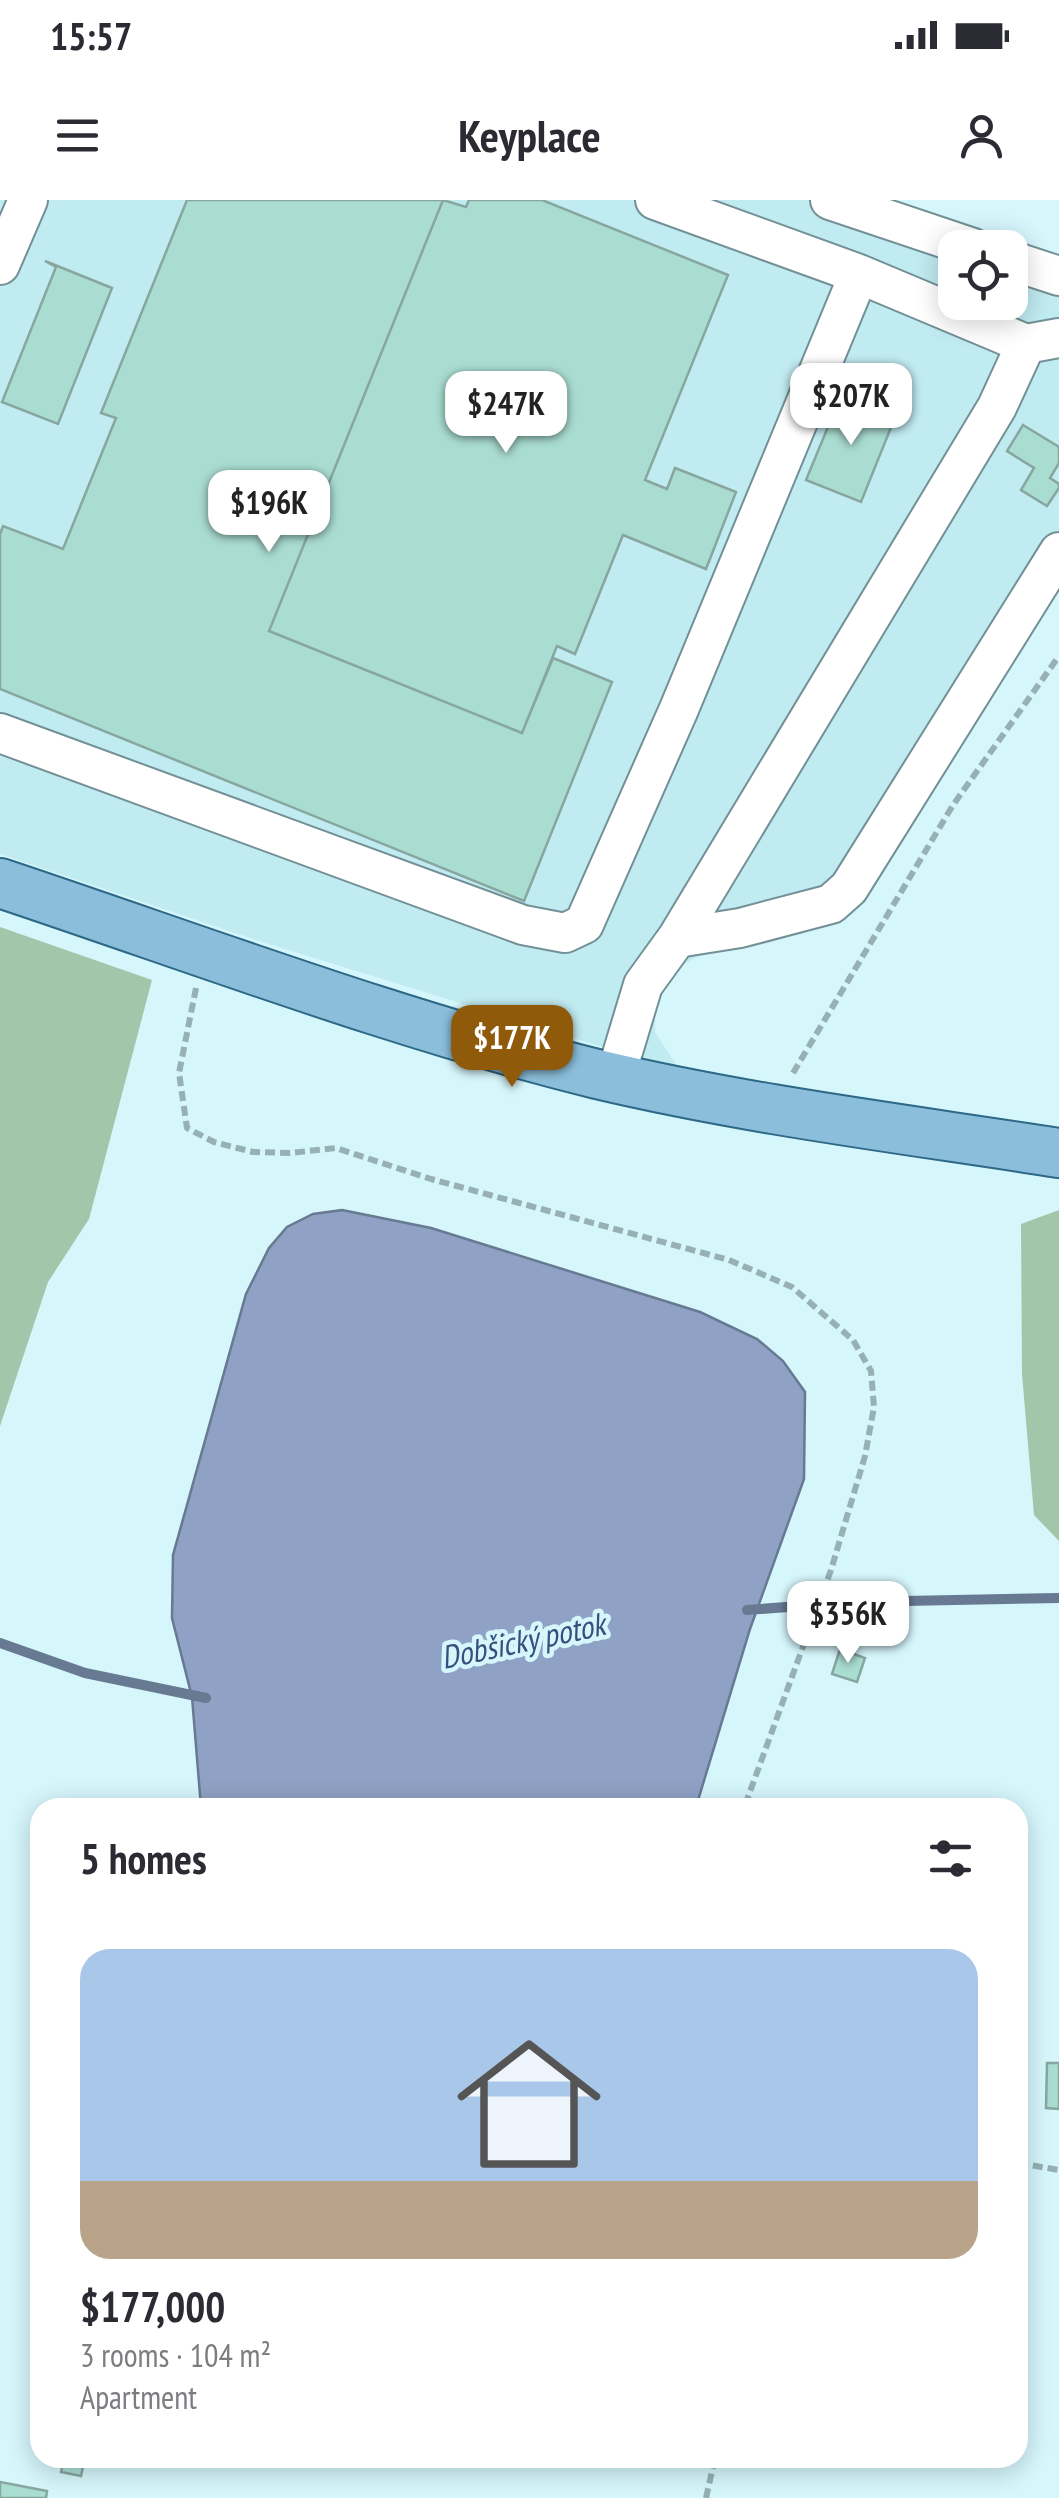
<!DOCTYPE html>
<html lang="en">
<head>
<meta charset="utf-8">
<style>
	body { margin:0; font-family:"PT Sans Narrow",sans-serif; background:#f2f2f3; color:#2b2b33; height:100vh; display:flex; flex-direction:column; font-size:38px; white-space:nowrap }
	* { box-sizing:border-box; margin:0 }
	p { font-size:32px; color:#7c7c81 }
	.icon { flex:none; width:55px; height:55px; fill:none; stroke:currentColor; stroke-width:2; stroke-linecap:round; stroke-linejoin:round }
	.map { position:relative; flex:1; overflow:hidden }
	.side { position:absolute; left:30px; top:1598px; width:998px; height:670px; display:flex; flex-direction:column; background:#fff; border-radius:30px; box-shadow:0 5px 25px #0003 }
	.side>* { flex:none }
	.buttons { position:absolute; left:938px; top:30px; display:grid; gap:20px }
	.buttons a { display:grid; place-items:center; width:90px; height:90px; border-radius:20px; background:#fff; box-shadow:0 5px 25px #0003; font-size:50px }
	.price { position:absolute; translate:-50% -85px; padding:0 22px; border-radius:20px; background:#fff; color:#222; font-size:32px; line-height:65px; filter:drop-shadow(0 2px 5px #0008) }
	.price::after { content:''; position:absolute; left:50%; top:60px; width:30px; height:22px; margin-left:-15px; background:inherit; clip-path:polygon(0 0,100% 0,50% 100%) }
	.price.selected { background:#8f5b0b; color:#fff }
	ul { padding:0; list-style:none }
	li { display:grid; align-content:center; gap:20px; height:530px; padding:0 50px }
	li span { display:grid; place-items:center; height:310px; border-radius:30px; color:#555 }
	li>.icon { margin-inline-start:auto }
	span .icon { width:180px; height:180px; fill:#fffc; stroke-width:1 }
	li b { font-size:42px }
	h2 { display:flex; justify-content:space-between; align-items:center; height:120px; padding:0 50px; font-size:42px }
	.status { display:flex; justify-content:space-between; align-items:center; height:70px; padding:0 50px; background:#fff; direction:ltr }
	.status svg { height:28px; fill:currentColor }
	header { display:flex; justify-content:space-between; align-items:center; height:130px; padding:0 50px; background:#fff; font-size:45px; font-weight:600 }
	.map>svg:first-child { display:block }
	.built { fill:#c0ebf1; fill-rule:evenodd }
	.forest { fill:#a1c6aa }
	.water { fill:#8fa2c5; stroke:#687992; stroke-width:2.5 }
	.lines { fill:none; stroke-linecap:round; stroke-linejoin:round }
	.stream { stroke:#687992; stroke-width:10 }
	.building { fill:#aaddd2; stroke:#88a6a0; stroke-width:2.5 }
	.minor-casing { stroke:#729095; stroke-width:42 }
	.major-casing { stroke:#2d6887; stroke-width:52 }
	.path { stroke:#96b0b4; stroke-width:6; stroke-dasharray:10 5; stroke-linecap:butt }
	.minor { stroke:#fff; stroke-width:38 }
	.major { stroke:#8bbeda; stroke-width:48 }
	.labels { text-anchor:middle; stroke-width:9; stroke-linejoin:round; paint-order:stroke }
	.water-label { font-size:32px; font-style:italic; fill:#374f7f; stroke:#d5f6fb }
</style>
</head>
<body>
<div class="status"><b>15:57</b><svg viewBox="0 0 49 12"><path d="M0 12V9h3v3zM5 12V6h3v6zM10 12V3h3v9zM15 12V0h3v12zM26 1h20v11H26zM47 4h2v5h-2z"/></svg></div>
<header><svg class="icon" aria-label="menu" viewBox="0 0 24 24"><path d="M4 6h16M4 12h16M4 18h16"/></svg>Keyplace<svg class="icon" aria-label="person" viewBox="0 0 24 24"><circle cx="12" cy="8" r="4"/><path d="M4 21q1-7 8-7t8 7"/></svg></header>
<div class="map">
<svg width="1059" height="2298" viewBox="0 0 1059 2298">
	<rect width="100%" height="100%" fill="#d5f6fb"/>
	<path class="built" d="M0,0h881l178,58v325l-195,315 -20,19 -136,34 -24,13 -16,15 -13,31v22l25,39 -424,-131 -256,-86zM955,48h55v54h-55z"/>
	<path class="forest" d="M0,727l152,53 -63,239 -41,63 -48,144z
		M1059,1010v331l-25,-26 -12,-141 -1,-150z"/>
	<path class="water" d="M342,1010l89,18 269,84 57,27 26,22 22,31 -1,87 -54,150 -54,178h-495l-9,-110 -20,-79 1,-63 73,-261 23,-46 18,-21 26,-13z"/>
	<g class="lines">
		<path class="stream" d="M747,1410l107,-8 205,-4
			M0,1443l85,30 121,25"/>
	</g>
	<path class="building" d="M187,0h256l-174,431 253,102 31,-75 59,24 -88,219 -524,-212v-155l3,-8 60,23 53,-131 -15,-5z
		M443,0l23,7 3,-7h73l186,75 -83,205 22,9 8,-21 61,24 -30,77 -83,-34 -48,119 -18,-8 -35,87 -253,-102z
		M45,61l67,27 -54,136 -56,-22 54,-135z
		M842,193l54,22 -35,87 -55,-22z
		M1023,225l36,22v16l-9,15 9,6v4l-12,18 -26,-16 13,-22 -27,-17z
		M840,1449l25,9 -8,24 -25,-8z
		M1047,1863h12v46l-13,-1z
		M64,2258h21l-4,18 -20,-4z
		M0,2282l47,9 -1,7h-46z"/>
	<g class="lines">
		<defs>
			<path id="minor" d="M830,0l143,48
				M1010,60l49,16
				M0,65l28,-65
				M859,74l167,70 33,-6
				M0,533l523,192 42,8 19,-9 95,-215 180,-435 -204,-74
				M677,738l320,-531 29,-63
				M615,878l28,-93 34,-47 63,-10 91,-24 18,-16 210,-336"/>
			<path id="major" d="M0,683c198,66 395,141 597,191 152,36 308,55 462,79"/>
		</defs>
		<use href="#minor" class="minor-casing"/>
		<use href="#major" class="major-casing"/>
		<path class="path" d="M196,788l-17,85 8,55 27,14 39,10 37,1 46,-5 95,31 298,81 63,27 61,53 18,31 3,36 -9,49 -34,114 -87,238
			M793,873l160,-268 106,-149
			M1018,1963l41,7
			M706,2298l9,-40"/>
		<use href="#minor" class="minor"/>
		<use href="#major" class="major"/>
	</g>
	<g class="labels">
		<g class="water-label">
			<text transform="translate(523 1441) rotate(-12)" y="11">Dobšický potok</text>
		</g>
	</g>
</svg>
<div class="buttons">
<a><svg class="icon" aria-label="locate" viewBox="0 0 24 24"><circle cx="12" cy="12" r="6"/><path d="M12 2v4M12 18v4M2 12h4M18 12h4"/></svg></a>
</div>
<b class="price" style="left:851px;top:248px">$207K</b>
<b class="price" style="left:506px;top:256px">$247K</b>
<b class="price" style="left:269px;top:355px">$196K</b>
<b class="price selected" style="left:512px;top:890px">$177K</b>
<b class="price" style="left:848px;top:1466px">$356K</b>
<section class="side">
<h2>5 homes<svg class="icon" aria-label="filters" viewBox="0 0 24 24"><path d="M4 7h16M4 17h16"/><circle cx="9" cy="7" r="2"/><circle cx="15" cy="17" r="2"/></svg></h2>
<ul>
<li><span style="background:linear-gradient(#a9c7e8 75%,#b9a48a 0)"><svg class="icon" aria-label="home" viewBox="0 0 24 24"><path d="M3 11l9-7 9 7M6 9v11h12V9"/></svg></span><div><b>$177,000</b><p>3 rooms · 104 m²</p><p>Apartment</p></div></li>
</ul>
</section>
</div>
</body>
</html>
